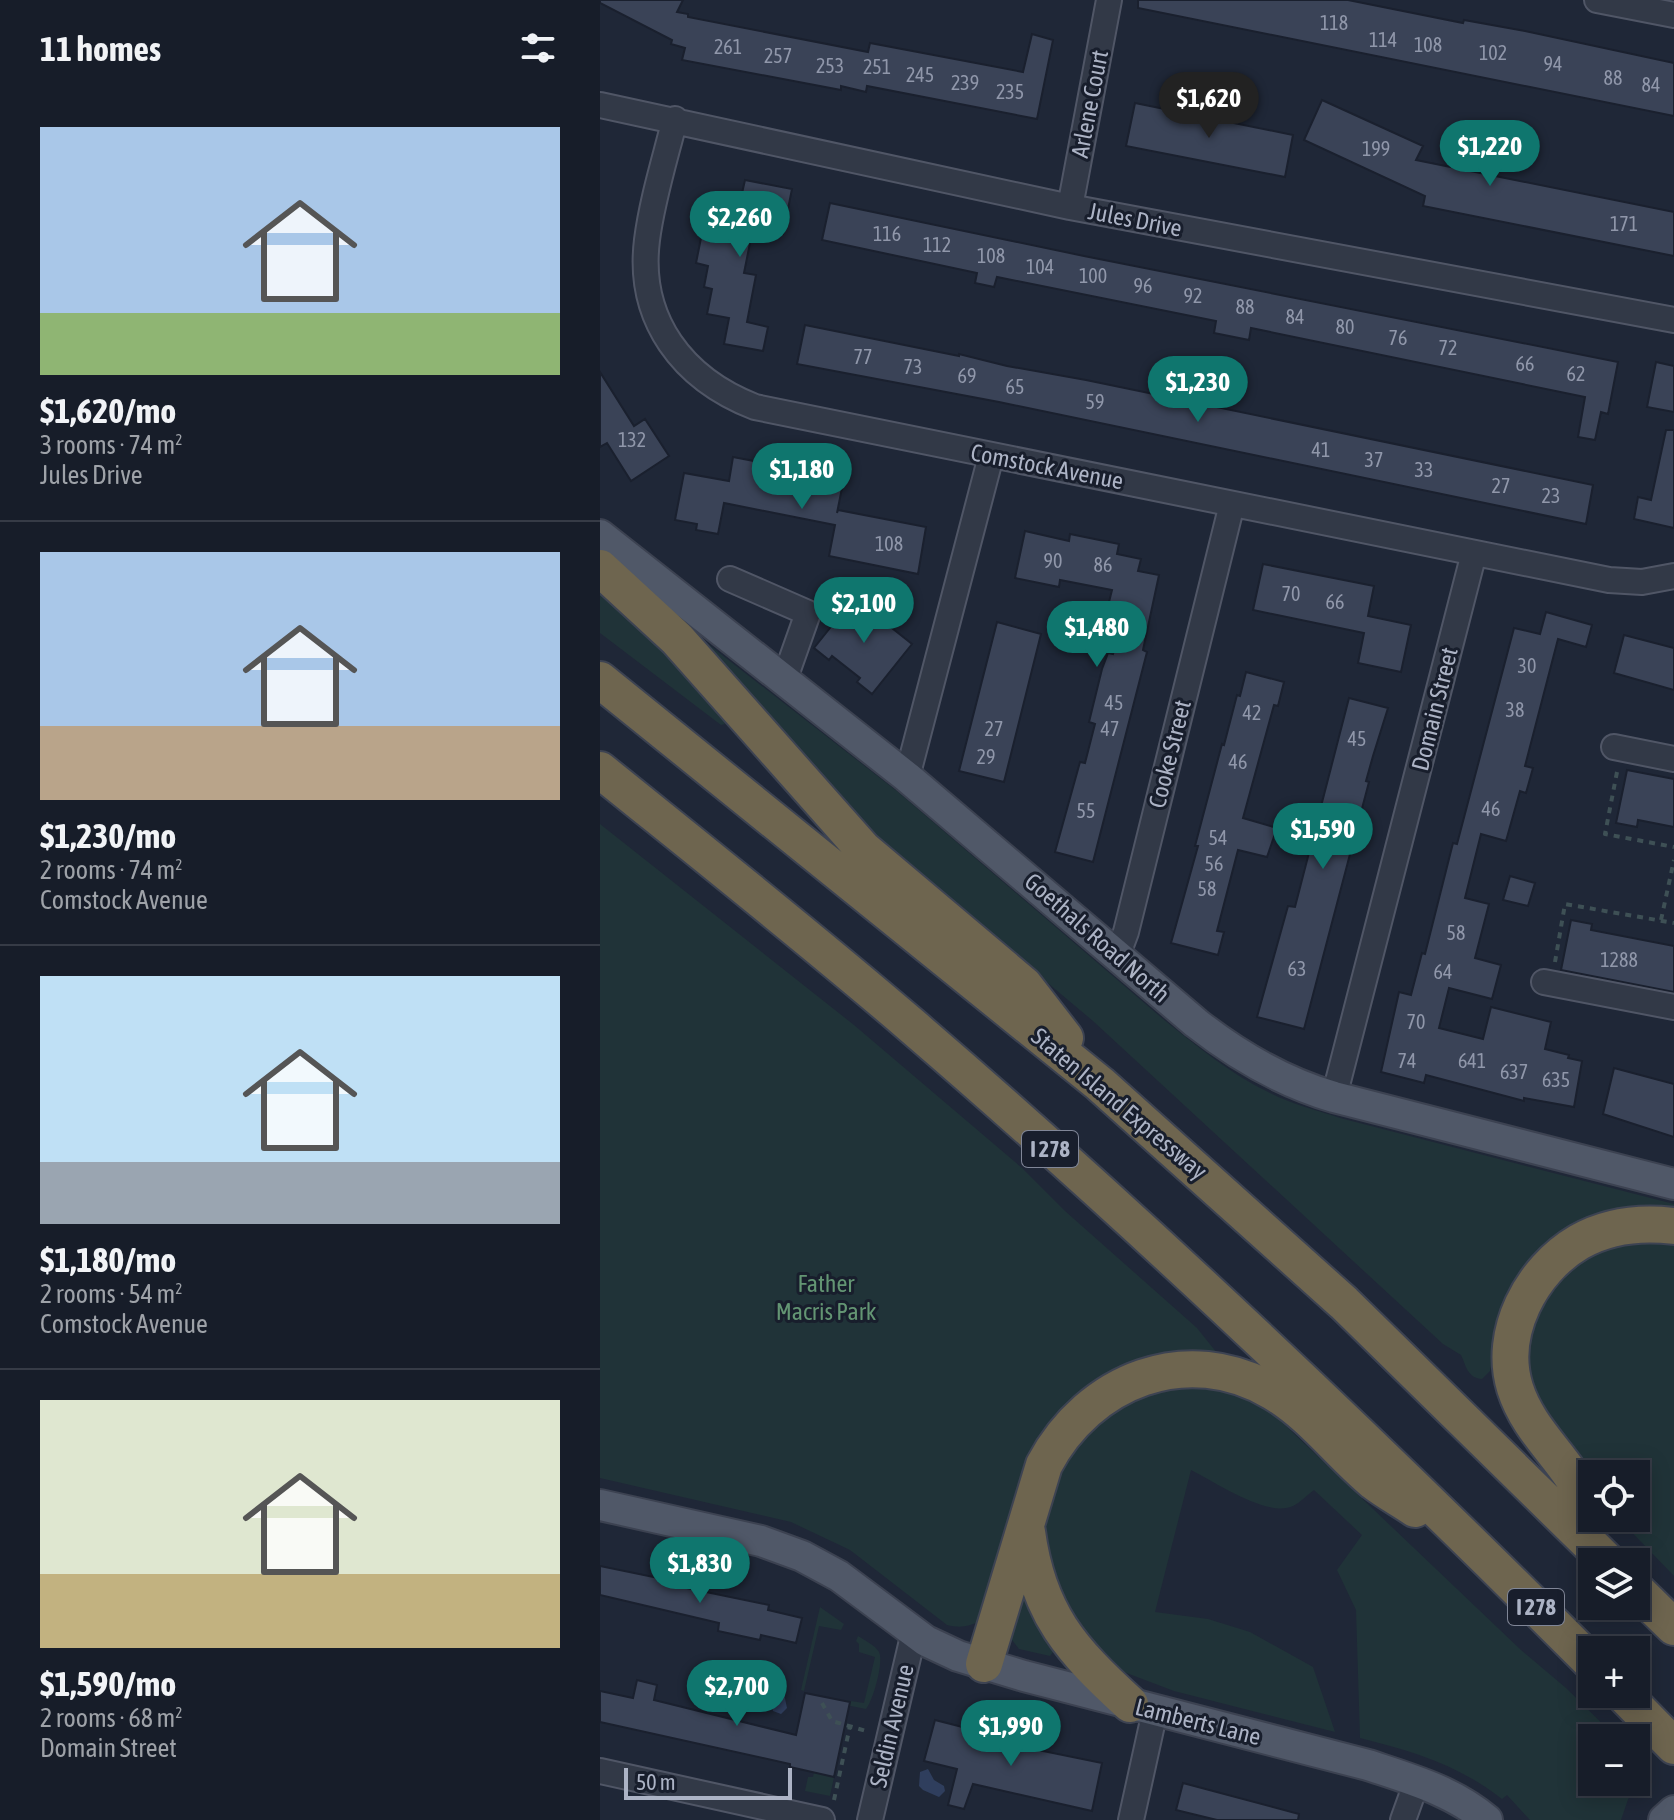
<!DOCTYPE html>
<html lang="en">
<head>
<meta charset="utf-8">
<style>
	body { margin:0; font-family:"Asap Condensed",sans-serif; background:#202631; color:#f1f3f6; height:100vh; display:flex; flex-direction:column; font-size:30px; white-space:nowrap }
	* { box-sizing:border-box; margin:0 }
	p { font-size:26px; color:#9ea2a8 }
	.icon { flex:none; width:44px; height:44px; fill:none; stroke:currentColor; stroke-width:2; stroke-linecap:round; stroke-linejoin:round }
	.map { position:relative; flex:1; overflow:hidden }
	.side { display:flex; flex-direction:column; background:#171d29; width:600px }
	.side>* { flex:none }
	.controls { position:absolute; left:978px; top:1460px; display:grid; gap:16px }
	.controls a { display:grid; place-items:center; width:72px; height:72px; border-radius:0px; background:#171d29; box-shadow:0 4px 20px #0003,0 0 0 2px #363b46; font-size:40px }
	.scale { position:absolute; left:24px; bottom:20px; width:168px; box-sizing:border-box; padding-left:8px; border:4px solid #acb3c5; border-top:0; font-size:22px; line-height:28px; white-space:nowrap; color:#acb3c5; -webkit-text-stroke:6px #181e2c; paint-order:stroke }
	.price { position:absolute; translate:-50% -68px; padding:0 18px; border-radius:28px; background:#0f766e; color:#fff; font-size:26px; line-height:52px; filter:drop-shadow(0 2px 4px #0008) }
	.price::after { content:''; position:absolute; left:50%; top:48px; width:24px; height:18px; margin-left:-12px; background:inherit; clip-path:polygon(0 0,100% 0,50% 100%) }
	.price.on { background:#222; color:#fff }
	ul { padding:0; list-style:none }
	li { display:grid; align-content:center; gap:16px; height:424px; padding:0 40px }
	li+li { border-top:2px solid #363b46 }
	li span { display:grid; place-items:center; height:248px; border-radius:0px; color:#555 }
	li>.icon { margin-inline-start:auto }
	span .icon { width:144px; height:144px; fill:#fffc; stroke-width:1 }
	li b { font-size:34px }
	h2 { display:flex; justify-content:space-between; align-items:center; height:96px; padding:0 40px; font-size:34px }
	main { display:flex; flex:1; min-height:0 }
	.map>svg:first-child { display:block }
	.green { fill:#203338 }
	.water { fill:#2f3e5d }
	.building { fill:#3a4357; stroke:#1a202e; stroke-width:2 }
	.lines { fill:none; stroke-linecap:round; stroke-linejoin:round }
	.minor-casing { stroke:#505666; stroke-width:28 }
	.major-casing { stroke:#3c4251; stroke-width:34 }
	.highway-casing { stroke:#3d4352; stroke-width:40 }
	.path { stroke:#3e5055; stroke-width:4; stroke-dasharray:6 6; stroke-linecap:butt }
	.minor { stroke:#323947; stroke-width:24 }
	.major { stroke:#505868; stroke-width:30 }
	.highway { stroke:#6e654f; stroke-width:36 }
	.labels { text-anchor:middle; stroke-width:6; stroke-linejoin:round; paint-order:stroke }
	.number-label { font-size:20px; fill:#9097aa }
	.shield { fill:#181e2c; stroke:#808697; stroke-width:2 }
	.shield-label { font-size:22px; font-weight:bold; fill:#acb3c5 }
	.street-label { font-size:24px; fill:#acb3c5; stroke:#181e2c }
	.park-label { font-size:24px; fill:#639573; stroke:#181e2c }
</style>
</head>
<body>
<main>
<section class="side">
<h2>11 homes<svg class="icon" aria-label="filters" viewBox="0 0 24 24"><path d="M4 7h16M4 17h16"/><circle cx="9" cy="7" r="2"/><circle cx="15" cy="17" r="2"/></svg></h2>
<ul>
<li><span style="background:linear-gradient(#a9c7e8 75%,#8fb573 0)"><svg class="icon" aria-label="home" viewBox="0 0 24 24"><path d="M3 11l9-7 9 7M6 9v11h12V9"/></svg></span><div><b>$1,620/mo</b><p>3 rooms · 74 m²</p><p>Jules Drive</p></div></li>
<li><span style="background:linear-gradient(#a9c7e8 70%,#b9a48a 0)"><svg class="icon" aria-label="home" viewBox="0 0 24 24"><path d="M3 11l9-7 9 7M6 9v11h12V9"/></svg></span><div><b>$1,230/mo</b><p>2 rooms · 74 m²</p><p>Comstock Avenue</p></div></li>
<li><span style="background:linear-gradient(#bfe0f5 75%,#9aa5b1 0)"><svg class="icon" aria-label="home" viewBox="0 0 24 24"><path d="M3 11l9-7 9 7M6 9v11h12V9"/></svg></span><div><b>$1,180/mo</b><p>2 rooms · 54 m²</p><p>Comstock Avenue</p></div></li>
<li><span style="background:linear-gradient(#dfe7d0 70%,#c2b280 0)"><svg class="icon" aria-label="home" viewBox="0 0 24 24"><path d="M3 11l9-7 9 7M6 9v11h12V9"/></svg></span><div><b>$1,590/mo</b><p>2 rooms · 68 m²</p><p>Domain Street</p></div></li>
</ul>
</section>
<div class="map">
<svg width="1074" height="1820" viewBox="0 0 1074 1820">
	<rect width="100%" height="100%" fill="#1f2737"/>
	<path class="green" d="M0,582l39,37 83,97 3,8 -4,1 -121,-92z
		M99,637l199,155 265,227c34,27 67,55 107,74 22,11 46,17 70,25l334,86v11l-60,3 -120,131 -4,22 -8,8c-15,-1 -16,-14 -21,-24l-18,-11 -350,-323 -220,-185z
		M0,824l254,201 168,143 43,43 132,117 24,30 -112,24 -129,239c-12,6 -20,7 -33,4l-97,-75 -59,-28 -191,-44z
		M1039,1240l35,2v334l-56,-58h18v-44h-44v14l-50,-65 -14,-57 2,-19 -2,-3c10,-40 34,-79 75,-95 11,-4 24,-6 36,-9z
		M565,1386l67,1 34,20 255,243 45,38 51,50h-25v44h42l-13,38h-91l-23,-25 -5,4c-43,-34 -90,-48 -142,-61l-4,-128 -19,-40 25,-35 -48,-45c-6,4 -13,12 -21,16 -25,12 -78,-24 -102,-36l-36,142 53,7 42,13 63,35 22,65 -161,-41 -58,-22 -60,-67 -13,-75 8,-42 27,-46 40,-34z
		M422,1578l34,70 -6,8 -31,-7 -10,-13z
		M220,1607l24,17 -3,6 -22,-4 -15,65 -3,-1z
		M258,1636c6,4 17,9 21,16 5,10 -6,49 -13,57l-20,-4 -2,-5 20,3 11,-46 -16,-5v-8l-3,-3z
		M214,1772l20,5 -4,19 -25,-5 3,-14h5z"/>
	<path class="water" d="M171,1686l13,8 3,14 -6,6 -8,-3 -2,-7 -7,-8 1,-8z
		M328,1769l6,11 10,6 1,5 -6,6 -16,-7 -4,-4 1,-14z"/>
	<path class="building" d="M0,0h83l-6,12 11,2v3l180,35 2,-9 153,29 9,-38 21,6 -16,79 -170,-33 -1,6 -25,-6v4l-159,-30 3,-12 -14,-4 1,-4 -72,-37z
		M538,0h210l115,23 1,-3 61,11 149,32v53l-536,-108z
		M722,100l101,46 -7,14 258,52v44l-251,-50 2,-10 -121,-56z
		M535,103l158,32 -8,42 -159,-31z
		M145,180l47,9 -9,45 -30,-6 -9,45 12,2 -9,47 21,5 -5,24 -39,-7 5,-26 -22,-4 5,-25 -8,-2 4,-21 -12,-3 9,-45 30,6z
		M230,203l254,53 534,106 -10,52 -7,-2 -6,28 -17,-3 7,-40 -334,-69 -2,12 -35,-7 2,-12 -219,-44 -3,10 -19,-4 2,-10 -155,-33z
		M205,325l154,31v-2l48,12 79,14 507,105 -7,39 -587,-122 -202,-38z
		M1056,362l18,4v46l-27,-5z
		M0,372l34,54 11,-7 24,37 -38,25 -24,-38 -7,4z
		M1066,430h8v98l-40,-9 4,-22 13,3z
		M133,457l111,21 -7,35 1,-3 88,17 -8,47 -89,-18 6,-31 -111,-22 -6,31 -22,-4 1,-6 -22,-4 9,-47 45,8z
		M425,531l44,10 1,-7 49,10 -2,10 24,5 -3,12 21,4 -16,75 4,2 -54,210 -38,-10 25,-90 5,1 10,-39 -6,-2 13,-53 6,-16 5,1 3,-11 6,2 9,-38 -22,-5 3,-12 -52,-10 -1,7 -44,-9z
		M663,564l111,22 -6,30 43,9 -10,47 -43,-9 6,-30 -111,-23z
		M254,598l58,46 -40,50 -15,-12 3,-4 -28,-22 -3,4 -15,-12z
		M946,612l46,13 -6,22 -28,-8 -33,127 8,2 -7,25 -6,-2 -14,50 -25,-7 -16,64 24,6 -14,54 26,7 -9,34 -43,-11 -10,40 44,11 8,-32 60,15 -6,27 24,6 -1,3 14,3 -8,46 -50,-9v3l-98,-26 -2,8 -43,-11 18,-80 12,3 11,-42 3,1 28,-111 4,1 57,-216 26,6z
		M397,622l44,12 -37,148 -45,-11z
		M1024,635l50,13v42l-60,-17z
		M646,672l38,10 -6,24 -4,-1 -31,113 34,10 -10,29 -29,-7 -21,81 7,1 -6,23 -47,-12 27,-97h-3l27,-102 2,1 13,-50 3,1z
		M749,698l39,10 -15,48 -7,25 3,1 -65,247 -47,-12 31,-111 7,1z
		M1027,770l47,9v48l-36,-7 -1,7 -21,-4z
		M910,876l25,7 -7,23 -25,-6z
		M971,920l21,4 -1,6 83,16v46l-113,-22z
		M1014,1068l60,16v53l-71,-23z
		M0,1566l73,15 -1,4 97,20 -1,5 34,8 -6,25 -35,-8 -1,5 -42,-9 1,-8 -119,-28z
		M37,1680l20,5 -3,15 142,35 9,-42 45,9 -16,75 -44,-10v-3l-190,-42v-31l33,7z
		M335,1720l51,13 -2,6 118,24 -10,48 -119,-27 -9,25 -16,-4 9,-36 -33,-8z
		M583,1783l116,31 -1,6h-81l-41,-10z"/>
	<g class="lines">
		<defs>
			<path id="minor" d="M997,0l77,15
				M0,105l470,102 604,113
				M75,119c-10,40 -23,81 -28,121 -10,80 36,139 108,167l854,173 33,2 32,-6
				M470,207l39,-207
				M130,579l78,34 -23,65
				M1014,747l60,12
				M307,777l84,-321
				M517,956l9,-24 106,-428
				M944,982l130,25
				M734,1097l140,-544
				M0,1771l222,49
				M270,1820l44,-188
				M531,1820l24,-109
				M803,1820l14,-39"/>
			<path id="major" d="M0,535l307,242 289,246c42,33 87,59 138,74l340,87
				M0,1505l161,36 41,15 37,20 87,65 32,15 66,20 344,89c42,14 85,26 119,55
				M1064,1820l10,-9"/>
			<path id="highway" d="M0,568l77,71 186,210 161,136 41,53
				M0,680l500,404 244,219 264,259
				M0,770c104,84 210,168 311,255 236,203 461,418 681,638
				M992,1512c-7,-12 -13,-25 -21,-37 -20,-29 -45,-52 -56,-87 -17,-55 16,-118 64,-146 30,-17 62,-20 95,-16
				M427,1532c11,82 44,118 103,172
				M1036,1590l38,37
				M384,1664l60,-199c45,-85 143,-124 229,-73 39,23 67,62 101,90 13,10 28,18 41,27
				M1023,1694l51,52"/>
		</defs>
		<use href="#minor" class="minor-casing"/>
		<use href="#major" class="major-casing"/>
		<use href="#highway" class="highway-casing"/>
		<path class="path" d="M1017,772l-12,62 69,13
			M1061,920l13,-60
			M955,962l10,-58 109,19
			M222,1703l10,18 34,10
			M234,1800l16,-74"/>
		<use href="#minor" class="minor"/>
		<use href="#major" class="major"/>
		<use href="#highway" class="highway"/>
	</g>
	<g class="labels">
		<g class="number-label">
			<text x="734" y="30">118</text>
			<text x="783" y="47">114</text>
			<text x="828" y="52">108</text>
			<text x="128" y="54">261</text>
			<text x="893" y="60">102</text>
			<text x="178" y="63">257</text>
			<text x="953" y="71">94</text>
			<text x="230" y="73">253</text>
			<text x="277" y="74">251</text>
			<text x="320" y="82">245</text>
			<text x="1013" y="85">88</text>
			<text x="365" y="90">239</text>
			<text x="1051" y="92">84</text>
			<text x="410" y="99">235</text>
			<text x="776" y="156">199</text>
			<text x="1024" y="231">171</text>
			<text x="287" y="241">116</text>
			<text x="337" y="252">112</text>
			<text x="391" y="263">108</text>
			<text x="440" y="274">104</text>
			<text x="493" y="283">100</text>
			<text x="543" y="293">96</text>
			<text x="593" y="303">92</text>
			<text x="645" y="314">88</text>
			<text x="695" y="324">84</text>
			<text x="745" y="334">80</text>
			<text x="798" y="345">76</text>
			<text x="848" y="355">72</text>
			<text x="263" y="364">77</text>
			<text x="925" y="371">66</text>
			<text x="313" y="374">73</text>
			<text x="976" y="381">62</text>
			<text x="367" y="383">69</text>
			<text x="415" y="394">65</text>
			<text x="495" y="409">59</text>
			<text x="32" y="447">132</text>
			<text x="721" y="457">41</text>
			<text x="774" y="467">37</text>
			<text x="824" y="477">33</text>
			<text x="901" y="493">27</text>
			<text x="951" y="503">23</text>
			<text x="289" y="551">108</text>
			<text x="453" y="568">90</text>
			<text x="503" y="572">86</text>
			<text x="691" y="601">70</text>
			<text x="735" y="609">66</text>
			<text x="927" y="673">30</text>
			<text x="514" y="710">45</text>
			<text x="915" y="717">38</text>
			<text x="652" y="720">42</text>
			<text x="394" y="736">27</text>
			<text x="510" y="736">47</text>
			<text x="757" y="746">45</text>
			<text x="386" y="764">29</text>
			<text x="638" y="769">46</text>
			<text x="891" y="816">46</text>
			<text x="486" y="818">55</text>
			<text x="618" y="845">54</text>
			<text x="614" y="871">56</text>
			<text x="607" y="896">58</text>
			<text x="856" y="940">58</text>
			<text x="1019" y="967">1288</text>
			<text x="697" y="976">63</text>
			<text x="843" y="979">64</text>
			<text x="816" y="1029">70</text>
			<text x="807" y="1068">74</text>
			<text x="872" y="1068">641</text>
			<text x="914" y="1079">637</text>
			<text x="956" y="1087">635</text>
		</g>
		<g class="shield">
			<rect x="422" y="1131" width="56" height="36" rx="6"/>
			<rect x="908" y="1589" width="56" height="36" rx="6"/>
		</g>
		<g class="shield-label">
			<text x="450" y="1157">I 278</text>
			<text x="936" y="1615">I 278</text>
		</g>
		<g class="street-label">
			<text transform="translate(490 104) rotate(-79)" y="8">Arlene Court</text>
			<text transform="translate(535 220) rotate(11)" y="8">Jules Drive</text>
			<text transform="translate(447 467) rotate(11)" y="8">Comstock Avenue</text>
			<text transform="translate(835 709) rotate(-76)" y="8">Domain Street</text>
			<text transform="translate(570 754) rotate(-76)" y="8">Cooke Street</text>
			<text transform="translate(497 938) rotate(41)" y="8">Goethals Road North</text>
			<text transform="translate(519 1104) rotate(40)" y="8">Staten Island Expressway</text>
			<text transform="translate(598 1722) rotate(14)" y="8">Lamberts Lane</text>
			<text transform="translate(292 1726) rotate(-77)" y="8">Seldin Avenue</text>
		</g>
		<g class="park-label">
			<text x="226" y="1292">Father<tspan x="226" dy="28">Macris Park</tspan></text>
		</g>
	</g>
</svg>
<div class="controls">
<a><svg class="icon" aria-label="locate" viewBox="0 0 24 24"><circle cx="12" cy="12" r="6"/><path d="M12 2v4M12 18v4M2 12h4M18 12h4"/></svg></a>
<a><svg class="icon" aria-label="layers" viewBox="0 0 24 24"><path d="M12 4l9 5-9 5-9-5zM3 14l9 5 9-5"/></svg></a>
<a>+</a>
<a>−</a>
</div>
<div class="scale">50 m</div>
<b class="price on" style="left:609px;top:140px">$1,620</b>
<b class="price" style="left:890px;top:188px">$1,220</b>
<b class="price" style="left:140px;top:259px">$2,260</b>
<b class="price" style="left:598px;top:424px">$1,230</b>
<b class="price" style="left:202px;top:511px">$1,180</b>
<b class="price" style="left:264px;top:645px">$2,100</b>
<b class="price" style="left:497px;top:669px">$1,480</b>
<b class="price" style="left:723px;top:871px">$1,590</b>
<b class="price" style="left:100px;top:1605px">$1,830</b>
<b class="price" style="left:137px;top:1728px">$2,700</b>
<b class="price" style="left:411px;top:1768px">$1,990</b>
</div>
</main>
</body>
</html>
